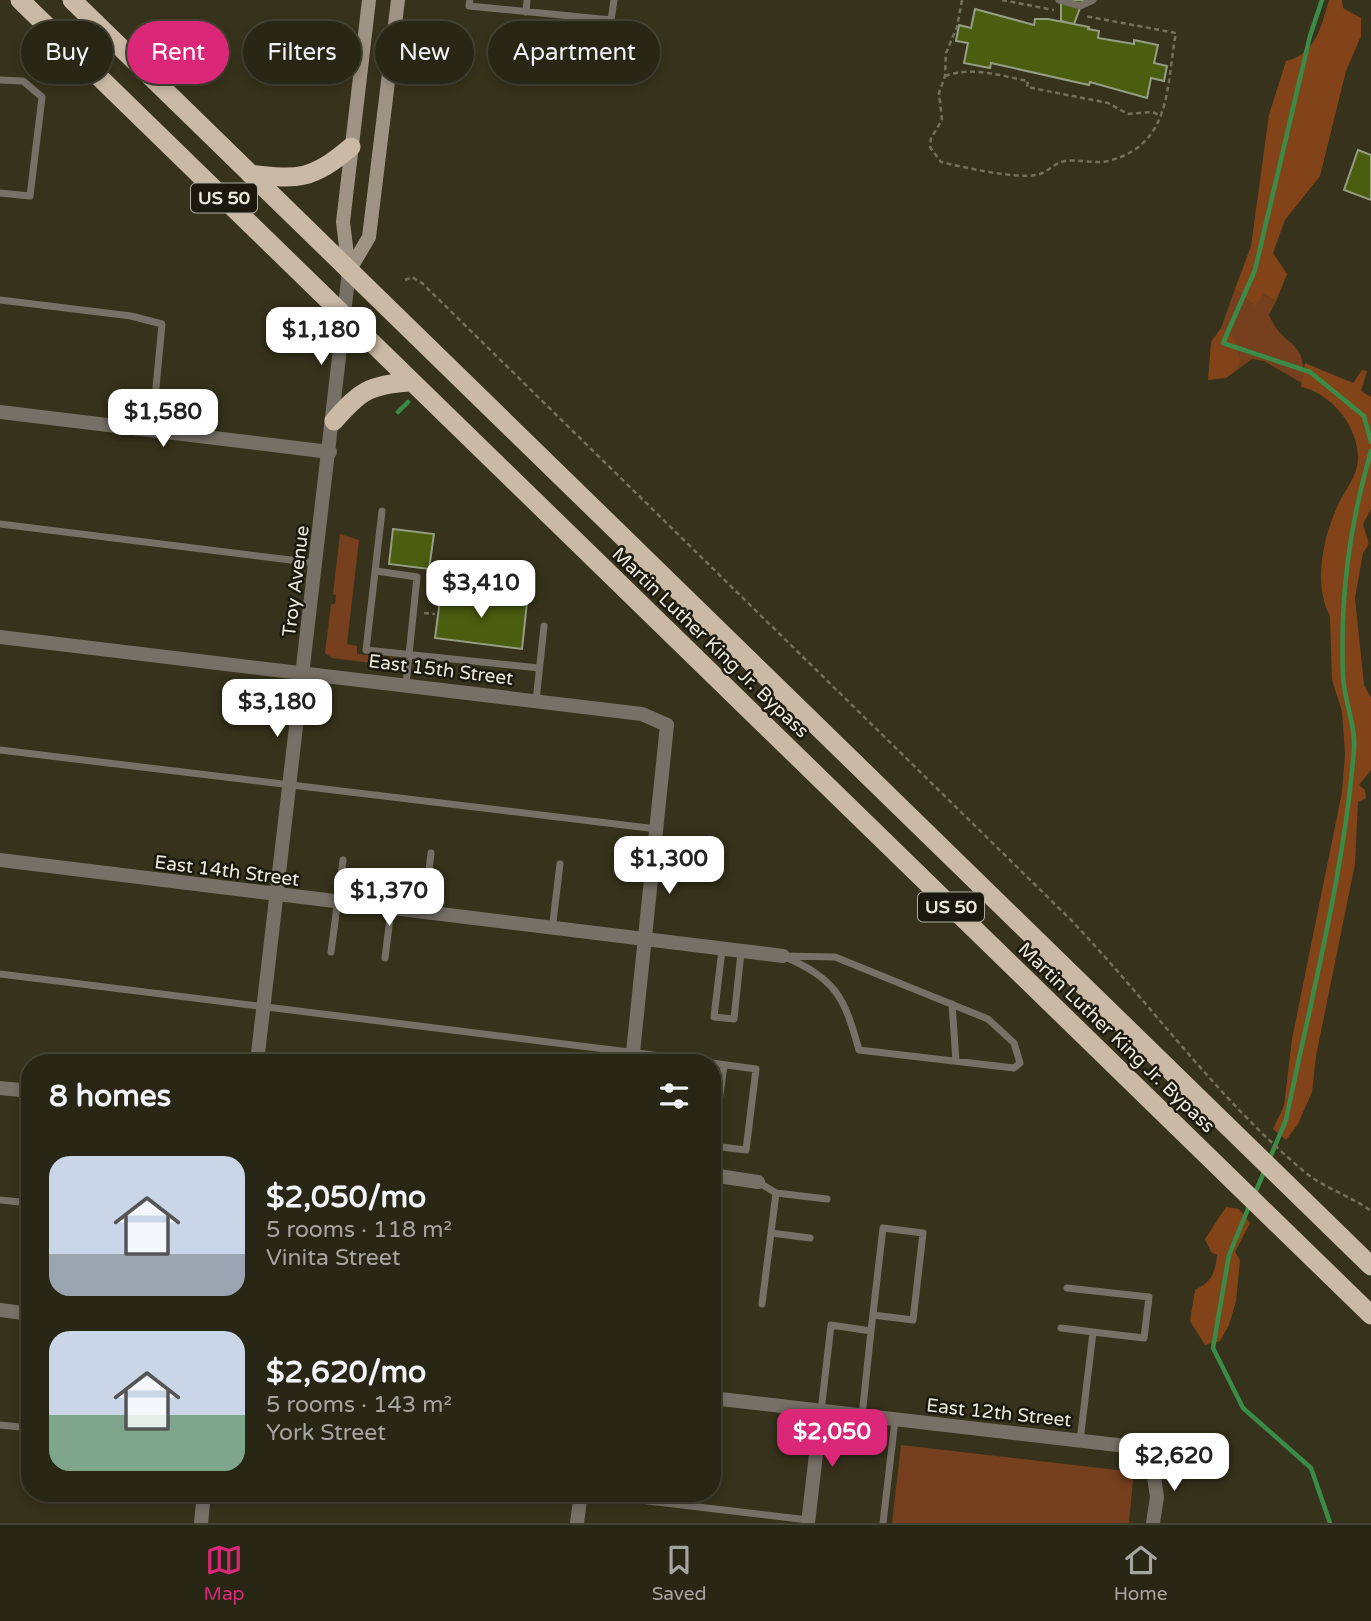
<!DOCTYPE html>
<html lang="en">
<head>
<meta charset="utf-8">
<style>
	body { margin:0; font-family:"Varela Round",sans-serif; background:#302e1d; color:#f1f3f6; height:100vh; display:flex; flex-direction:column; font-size:26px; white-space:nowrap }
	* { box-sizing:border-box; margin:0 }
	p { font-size:23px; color:#a5a5a0 }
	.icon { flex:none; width:38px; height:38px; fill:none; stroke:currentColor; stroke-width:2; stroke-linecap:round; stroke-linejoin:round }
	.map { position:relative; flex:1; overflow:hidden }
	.sheet { position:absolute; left:21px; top:1054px; width:700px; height:448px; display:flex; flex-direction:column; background:#282614; border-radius:28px; box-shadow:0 4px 10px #0003,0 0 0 2px #444334 }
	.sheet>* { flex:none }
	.top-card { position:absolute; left:21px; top:21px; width:700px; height:63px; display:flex; gap:14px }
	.price { position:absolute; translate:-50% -60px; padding:0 16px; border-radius:14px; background:#fff; color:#222; font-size:23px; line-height:46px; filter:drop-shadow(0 2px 4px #0008) }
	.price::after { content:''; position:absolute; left:50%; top:42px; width:21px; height:16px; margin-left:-10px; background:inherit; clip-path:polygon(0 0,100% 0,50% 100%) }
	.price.on { background:#db2777; color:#fff }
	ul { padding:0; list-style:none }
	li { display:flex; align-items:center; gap:21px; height:175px; padding:0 28px }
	li span { display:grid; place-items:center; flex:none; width:196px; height:140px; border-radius:21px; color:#555 }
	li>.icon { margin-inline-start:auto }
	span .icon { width:84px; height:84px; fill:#fffc; stroke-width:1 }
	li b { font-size:30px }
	h2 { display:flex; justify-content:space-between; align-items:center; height:84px; padding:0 28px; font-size:30px }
	.pill { padding:0 24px; border-radius:32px; background:#282614; box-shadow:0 4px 10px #0003,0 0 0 2px #444334; font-size:24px; line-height:63px }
	.pill.on { background:#db2777; color:#fff }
	.menu { display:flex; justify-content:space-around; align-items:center; height:98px; border-top:2px solid #444334; background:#282614; font-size:19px; color:#a5a5a0 }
	.menu a { display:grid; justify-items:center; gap:4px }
	.menu .on { color:#db2777 }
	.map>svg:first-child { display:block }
	.green { fill:#76401e }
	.forest { fill:#834319 }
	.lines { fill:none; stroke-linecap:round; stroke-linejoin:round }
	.stream { stroke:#3b8b48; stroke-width:4.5 }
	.building { fill:#4b5d0e; stroke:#959e85; stroke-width:2 }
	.path { stroke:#74705c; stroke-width:2.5; stroke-dasharray:5 3.5; stroke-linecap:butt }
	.service { stroke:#777067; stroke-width:7 }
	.minor { stroke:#777067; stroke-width:14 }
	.tertiary { stroke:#777067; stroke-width:14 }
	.secondary { stroke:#9e9384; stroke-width:14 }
	.trunk { stroke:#cabaa5; stroke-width:19 }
	.labels { text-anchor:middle; stroke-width:5; stroke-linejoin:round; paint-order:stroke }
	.shield { fill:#1b190f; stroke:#adab9e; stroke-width:2 }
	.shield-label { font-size:18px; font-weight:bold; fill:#eceadc }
	.street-label { font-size:19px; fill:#eceadc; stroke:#1b190f }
</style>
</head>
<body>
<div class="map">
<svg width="1371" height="1523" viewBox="0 0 1371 1523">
	<rect width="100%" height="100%" fill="#36321b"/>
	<path class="green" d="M1235,289l19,16 10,-11 12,7 -7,14c14,34 40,24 33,68l-38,-22 -12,-2 -15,11c5,-20 -1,-30 -16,-42z
		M340,534l19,6 -12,104 10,2v8l39,4 -9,7 -55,-7 -7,-5 6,-49h4l1,-9 -3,-1z
		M901,1445l225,26 7,9 -4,43h-237z"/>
	<path class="forest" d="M1329,0h13l1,8 18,10v18l-15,35 -26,105 -35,44 -12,33 14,21 -11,27 -12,-7 -9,12 -20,-17 16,-43 18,-131 17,-54c30,-7 35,-34 43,-61z
		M1221,328l14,11 5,20 -3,11 -11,8 -18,2 3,-38z
		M1305,363l48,20 9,-13 5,1 -6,20 10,6v112l-8,15 6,20 -6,9 -8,45 9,87 7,13v72l-12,15 6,5 1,8 -8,4 -3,62 -39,192 -4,36 -14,32 -12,16 -13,-11 11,-23 8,-67 50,-247 3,-38 -3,-43 -10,-31 -2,-64c-17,-31 -7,-78 7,-109 7,-16 21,-31 21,-49 0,-32 -27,-65 -57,-71z
		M1226,1207l13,2 11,14 -15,29 5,8 -4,41 -7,24 -9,16 -15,4 -15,-24 5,-31c17,-9 20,-16 22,-35l-6,-3 -6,-13z"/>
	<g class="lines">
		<path class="stream" d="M1322,0l-12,36 -55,234 -32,73 87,29 54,44 7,26
			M398,412l10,-10
			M1269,1160l17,-40c25,-122 58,-246 68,-371 2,-23 -10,-49 -11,-73 -3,-79 6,-149 28,-225
			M1255,1193l9,-21
			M1250,1204l-21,51 -16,93 30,60 68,60 19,55"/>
	</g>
	<path class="building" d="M1061,0h22l-9,24 -13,-3z
		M975,9l59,16 1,-6h13l41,8 -1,2 11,2 -1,7 36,6v-4l24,5 -4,18 13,3 -3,15 -13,-3 -4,20 -57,-16 -1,3 -98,-22 -1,5 -26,-5 4,-20 -12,-2 3,-16 12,3z
		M1358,150l13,5v45l-27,-10z
		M393,529l41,5 -5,35 -40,-5z
		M441,592l86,10 -5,47 -87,-11z"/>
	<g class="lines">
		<path class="path" d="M962,0l-5,27 -11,26 -1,23 -6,17 3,27 -11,18 -1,9 11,15c20,5 75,17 95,13 11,-2 18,-12 29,-14 14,-2 29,3 43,0 65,-16 58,-77 68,-128l-91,-17
			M1002,0l52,10
			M945,76c27,-10 57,0 83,5l-1,6 81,16 20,11 24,-2 10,4
			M405,280l7,-3 10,6 647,635c80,83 148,181 237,255 20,16 45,23 65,38
			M424,613l11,1"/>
		<path class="service" d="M470,0l-1,6 142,14 3,-20
			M1059,0l21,6 13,-6
			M526,12l1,-12
			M0,80l23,1 19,16 -12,99 -30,-3
			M0,300l131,16 31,8 -10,106
			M382,511l-16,139 173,18
			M0,524l315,39
			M376,571l41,6 -11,107
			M536,701l8,-75
			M0,750l657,79
			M424,912l7,-59
			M552,930l8,-66
			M722,950l-8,67 20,2 7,-67
			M331,952l12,-92
			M783,956l52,1 153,62 26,24 6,20 -6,5 -155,-18c-15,-54 -23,-71 -76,-94z
			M385,958l6,-48
			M0,974l710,88
			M952,1004l4,57
			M712,1063l44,6 -10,81 -33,-4 11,-81
			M758,1182l18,11 51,6
			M0,1200l30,3
			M771,1233l39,5
			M712,1285l5,1
			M1067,1288l82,9 -5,41 -51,-6 -13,109
			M762,1304l14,-111
			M1061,1328l32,4
			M871,1331l12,-103 40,5 -10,87 -40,-5
			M821,1411l10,-86 40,6 -9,85
			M0,1425l30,3
			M580,1493l228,27
			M883,1523l12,-103"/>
		<path class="minor" d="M0,412l330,40
			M0,637l642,77 25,11 -35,337
			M0,860l783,96
			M0,1088l30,3
			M712,1175l46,7
			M0,1310l30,4
			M712,1398l414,48 26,18 5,33 -4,26
			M577,1523l4,-30
			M808,1523l13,-112"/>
		<path class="tertiary" d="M257,1062l92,-791
			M201,1523l3,-30"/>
		<path class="secondary" d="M349,271l20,-34 29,-237
			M349,271l-6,-49 26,-222"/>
		<path class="trunk" d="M20,0l1351,1315
			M72,0l1299,1266
			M250,174c49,6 62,6 101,-27
			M334,421c26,-30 35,-36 75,-39"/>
	</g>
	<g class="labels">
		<g class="shield">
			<rect x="191" y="183.5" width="66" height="29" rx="5"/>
			<rect x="918" y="892.5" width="66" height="29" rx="5"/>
		</g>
		<g class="shield-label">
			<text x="224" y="204">US 50</text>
			<text x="951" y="913">US 50</text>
		</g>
		<g class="street-label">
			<text transform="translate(295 581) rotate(-83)" y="7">Troy Avenue</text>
			<text transform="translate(711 642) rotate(44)" y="7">Martin Luther King Jr. Bypass</text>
			<text transform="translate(441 669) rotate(7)" y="7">East 15th Street</text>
			<text transform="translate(227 870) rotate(7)" y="7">East 14th Street</text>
			<text transform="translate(1117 1037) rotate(44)" y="7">Martin Luther King Jr. Bypass</text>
			<text transform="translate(999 1412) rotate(6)" y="7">East 12th Street</text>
		</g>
	</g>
</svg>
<b class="price" style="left:321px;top:367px">$1,180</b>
<b class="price" style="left:163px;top:449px">$1,580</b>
<b class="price" style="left:481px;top:620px">$3,410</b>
<b class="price" style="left:277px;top:739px">$3,180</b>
<b class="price" style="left:669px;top:896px">$1,300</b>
<b class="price" style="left:389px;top:928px">$1,370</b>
<b class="price on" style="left:832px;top:1469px">$2,050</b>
<b class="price" style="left:1174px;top:1493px">$2,620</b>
<div class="top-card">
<a class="pill">Buy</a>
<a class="pill on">Rent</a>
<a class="pill">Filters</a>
<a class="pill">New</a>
<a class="pill">Apartment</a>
</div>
<section class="sheet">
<h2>8 homes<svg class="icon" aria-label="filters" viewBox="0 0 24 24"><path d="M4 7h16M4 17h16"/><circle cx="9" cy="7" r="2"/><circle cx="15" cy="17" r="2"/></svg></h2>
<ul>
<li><span style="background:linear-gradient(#c9d6e8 70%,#9aa5b1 0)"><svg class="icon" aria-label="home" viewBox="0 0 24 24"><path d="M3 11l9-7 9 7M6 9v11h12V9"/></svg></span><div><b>$2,050/mo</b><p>5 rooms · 118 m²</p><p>Vinita Street</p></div></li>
<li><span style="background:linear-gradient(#c9d6e8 60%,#7fa58c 0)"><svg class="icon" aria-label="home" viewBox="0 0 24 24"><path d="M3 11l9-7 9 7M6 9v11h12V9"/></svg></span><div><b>$2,620/mo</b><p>5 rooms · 143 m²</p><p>York Street</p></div></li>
</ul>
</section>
</div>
<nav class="menu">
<a class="on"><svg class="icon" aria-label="map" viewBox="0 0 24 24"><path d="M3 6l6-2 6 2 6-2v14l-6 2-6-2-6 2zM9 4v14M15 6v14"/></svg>Map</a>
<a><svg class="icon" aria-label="saved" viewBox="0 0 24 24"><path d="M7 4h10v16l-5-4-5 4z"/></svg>Saved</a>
<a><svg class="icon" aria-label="home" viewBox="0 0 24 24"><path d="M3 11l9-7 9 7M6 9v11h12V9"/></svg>Home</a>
</nav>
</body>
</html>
